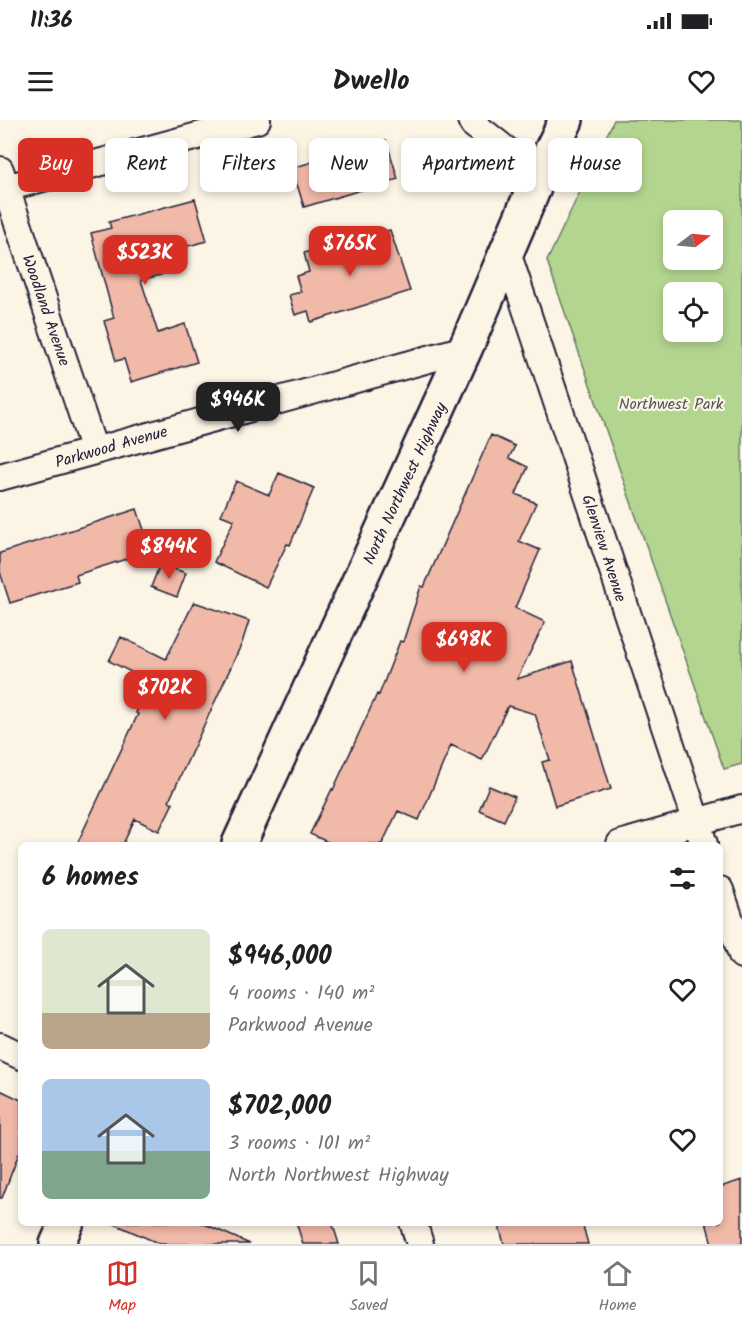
<!DOCTYPE html>
<html lang="en">
<head>
<meta charset="utf-8">
<style>
	body { margin:0; font-family:Kalam,sans-serif; background:#f2f2f2; color:#202124; height:100vh; display:flex; flex-direction:column; font-size:22px; white-space:nowrap }
	* { box-sizing:border-box; margin:0 }
	p { font-size:20px; color:#757577 }
	.icon { flex:none; width:33px; height:33px; fill:none; stroke:currentColor; stroke-width:2; stroke-linecap:round; stroke-linejoin:round }
	.map { position:relative; flex:1; overflow:hidden }
	.side { position:absolute; left:18px; top:722px; width:705px; height:384px; display:flex; flex-direction:column; background:#fff; border-radius:9px; box-shadow:0 3px 9px #0003 }
	.side>* { flex:none }
	.top-card { position:absolute; left:18px; top:18px; width:706px; height:54px; display:flex; gap:12px }
	.needle { width:39px; rotate:74deg }
	.controls { position:absolute; left:663px; top:90px; display:grid; gap:12px }
	.controls a { display:grid; place-items:center; width:60px; height:60px; border-radius:9px; background:#fff; box-shadow:0 3px 9px #0003; font-size:30px }
	.price { position:absolute; translate:-50% -51px; padding:0 14px; border-radius:12px; background:#d93025; color:#fff; font-size:20px; line-height:39px; filter:drop-shadow(0 2px 3px #0008) }
	.price::after { content:''; position:absolute; left:50%; top:36px; width:18px; height:14px; margin-left:-9px; background:inherit; clip-path:polygon(0 0,100% 0,50% 100%) }
	.price.selected { background:#222; color:#fff }
	ul { padding:0; list-style:none }
	li { display:flex; align-items:center; gap:18px; height:150px; padding:0 24px }
	li span { display:grid; place-items:center; flex:none; width:168px; height:120px; border-radius:9px; color:#555 }
	li>.icon { margin-inline-start:auto }
	span .icon { width:72px; height:72px; fill:#fffc; stroke-width:1 }
	li b { font-size:26px }
	h2 { display:flex; justify-content:space-between; align-items:center; height:72px; padding:0 24px; font-size:26px }
	.pill { padding:0 21px; border-radius:9px; background:#fff; box-shadow:0 3px 9px #0003; font-size:21px; line-height:54px }
	.pill.selected { background:#d93025; color:#fff }
	.status { display:flex; justify-content:space-between; align-items:center; height:42px; padding:0 30px; background:#fff; direction:ltr }
	.status svg { height:16px; fill:currentColor }
	header { display:flex; justify-content:space-between; align-items:center; height:78px; padding:0 24px; background:#fff; font-size:27px; font-weight:800 }
	.menu { display:flex; justify-content:space-around; align-items:center; height:84px; border-top:2px solid #e0e0e0; background:#fff; font-size:16px; color:#757577 }
	.menu a { display:grid; justify-items:center; gap:3px }
	.menu .selected { color:#d93025 }
	.map>svg:first-child { display:block }
	.green { fill:#b3d58f; stroke:#6a7c65; stroke-width:1.5; fill-rule:evenodd }
	.building { fill:#f1b9a8; stroke:#22223b; stroke-width:1.5 }
	.lines { fill:none; stroke-linecap:round; stroke-linejoin:round }
	.minor-casing { stroke:#22223b; stroke-width:30 }
	.major-casing { stroke:#22223b; stroke-width:38 }
	.minor { stroke:#fcf5e5; stroke-width:26 }
	.major { stroke:#fcf5e5; stroke-width:33 }
	.labels { text-anchor:middle; stroke-width:4.5; stroke-linejoin:round; paint-order:stroke }
	.street-label { font-size:16px; fill:#22223b; stroke:#fcf5e5 }
	.park-label { font-size:16px; fill:#4e5854; stroke:#fcf5e5 }
</style>
</head>
<body>
<div class="status"><b>11:36</b><svg viewBox="0 0 49 12"><path d="M0 12V9h3v3zM5 12V6h3v6zM10 12V3h3v9zM15 12V0h3v12zM26 1h20v11H26zM47 4h2v5h-2z"/></svg></div>
<header><svg class="icon" aria-label="menu" viewBox="0 0 24 24"><path d="M4 6h16M4 12h16M4 18h16"/></svg>Dwello<svg class="icon" aria-label="heart" viewBox="0 0 24 24"><path d="M12 20l-8-8c-3-5 5-10 8-4 3-6 11-1 8 4z"/></svg></header>
<div class="map">
<svg width="742" height="1124" viewBox="0 0 742 1124">
	<rect width="100%" height="100%" fill="#fcf5e5"/>
	<filter id="ink" filterUnits="userSpaceOnUse"><feTurbulence type="fractalNoise" baseFrequency=".0167" numOctaves="2"/><feDisplacementMap in="SourceGraphic" scale="12" xChannelSelector="R" yChannelSelector="G"/><feConvolveMatrix kernelMatrix="1 2 1 2 8 2 1 2 1" color-interpolation-filters="sRGB"/></filter>
	<g filter="url(#ink)">
		<path class="green" d="M614,0h128v644l-18,5 -177,-508zM674,100h38v40h-38zM674,172h38v40h-38z"/>
		<path class="building" d="M386,20l12,39 -94,28 -12,-39z
			M195,79l12,42 -52,14 6,20 -20,5 17,53 27,-9 12,38 -66,20 -7,-23 -8,2 -12,-40 10,-3 -23,-85 20,-5 -2,-6z
			M390,110l20,61 -99,31 -3,-11 -13,4 -6,-20 12,-3 -5,-16 13,-4 -5,-19 23,-7 1,3z
			M491,315l24,11 -6,12 19,9 -12,27 20,9 -17,38 21,9 -25,58 30,14 -28,57 55,-18 39,128 -56,17 -13,-44 8,-2 -15,-46 -27,-8 -26,54 -31,-15 -32,75 -21,-9 -16,33h-50l-22,-10 22,-45 1,1 44,-96 2,1 21,-54 3,1 18,-56 3,1z
			M279,353l35,15 -24,57 -3,-1 -21,43 -52,-25 20,-42 -13,-5 15,-34 33,14z
			M137,389l14,42 -75,24 2,7 -68,21 -10,-31v-19z
			M160,444l26,9 -9,24 -26,-10z
			M194,482l55,19 -7,22 -73,158 4,2 -14,28 -24,-12 -12,25h-46l61,-130 -2,-1 13,-32 -40,-20 12,-24 45,22z
			M489,666l26,11 -11,24 -25,-11z
			M0,970l21,10v48l-19,50h-2z
			M742,1060v64h-30l-6,-22h14v-35z
			M110,1102h90l50,22h-90z
			M296,1102h36l7,22h-36z
			M498,1102h84l6,22h-84z"/>
		<g class="lines">
			<defs>
				<path id="minor" d="M471,0l2,4 66,52
					M0,50l94,280
					M6,68l251,-68
					M507,132l197,592
					M0,357l465,-128
					M620,724l122,-35
					M720,770l22,65
					M0,926l21,10
					M413,1102l7,22"/>
				<path id="major" d="M239,724l226,-495 74,-173 27,-56
					M57,1124l10,-22"/>
			</defs>
			<use href="#minor" class="minor-casing"/>
			<use href="#major" class="major-casing"/>
			<use href="#minor" class="minor"/>
			<use href="#major" class="major"/>
		</g>
	</g>
	<g class="labels">
		<g class="street-label">
			<text transform="translate(47 190) rotate(71)" y="6">Woodland Avenue</text>
			<text transform="translate(111 326) rotate(-16)" y="6">Parkwood Avenue</text>
			<text transform="translate(404 363) rotate(-65)" y="6">North Northwest Highway</text>
			<text transform="translate(605 428) rotate(72)" y="6">Glenview Avenue</text>
		</g>
		<g class="park-label">
			<text x="671" y="289">Northwest Park</text>
		</g>
	</g>
</svg>
<div class="controls">
<a><svg class="needle" viewBox="-14 -14 28 28"><path d="M0-13l5 13h-10z" fill="#e53935"/><path d="M0 13l5-13h-10z" fill="#757577"/></svg></a>
<a><svg class="icon" aria-label="locate" viewBox="0 0 24 24"><circle cx="12" cy="12" r="6"/><path d="M12 2v4M12 18v4M2 12h4M18 12h4"/></svg></a>
</div>
<b class="price" style="left:350px;top:157px">$765K</b>
<b class="price" style="left:145px;top:166px">$523K</b>
<b class="price selected" style="left:238px;top:313px">$946K</b>
<b class="price" style="left:169px;top:460px">$844K</b>
<b class="price" style="left:464px;top:553px">$698K</b>
<b class="price" style="left:165px;top:601px">$702K</b>
<div class="top-card">
<a class="pill selected">Buy</a>
<a class="pill">Rent</a>
<a class="pill">Filters</a>
<a class="pill">New</a>
<a class="pill">Apartment</a>
<a class="pill">House</a>
</div>
<section class="side">
<h2>6 homes<svg class="icon" aria-label="filters" viewBox="0 0 24 24"><path d="M4 7h16M4 17h16"/><circle cx="9" cy="7" r="2"/><circle cx="15" cy="17" r="2"/></svg></h2>
<ul>
<li><span style="background:linear-gradient(#dfe7d0 70%,#b9a48a 0)"><svg class="icon" aria-label="home" viewBox="0 0 24 24"><path d="M3 11l9-7 9 7M6 9v11h12V9"/></svg></span><div><b>$946,000</b><p>4 rooms · 140 m²</p><p>Parkwood Avenue</p></div><svg class="icon" aria-label="heart" viewBox="0 0 24 24"><path d="M12 20l-8-8c-3-5 5-10 8-4 3-6 11-1 8 4z"/></svg></li>
<li><span style="background:linear-gradient(#a9c7e8 60%,#7fa58c 0)"><svg class="icon" aria-label="home" viewBox="0 0 24 24"><path d="M3 11l9-7 9 7M6 9v11h12V9"/></svg></span><div><b>$702,000</b><p>3 rooms · 101 m²</p><p>North Northwest Highway</p></div><svg class="icon" aria-label="heart" viewBox="0 0 24 24"><path d="M12 20l-8-8c-3-5 5-10 8-4 3-6 11-1 8 4z"/></svg></li>
</ul>
</section>
</div>
<nav class="menu">
<a class="selected"><svg class="icon" aria-label="map" viewBox="0 0 24 24"><path d="M3 6l6-2 6 2 6-2v14l-6 2-6-2-6 2zM9 4v14M15 6v14"/></svg>Map</a>
<a><svg class="icon" aria-label="saved" viewBox="0 0 24 24"><path d="M7 4h10v16l-5-4-5 4z"/></svg>Saved</a>
<a><svg class="icon" aria-label="home" viewBox="0 0 24 24"><path d="M3 11l9-7 9 7M6 9v11h12V9"/></svg>Home</a>
</nav>
</body>
</html>
